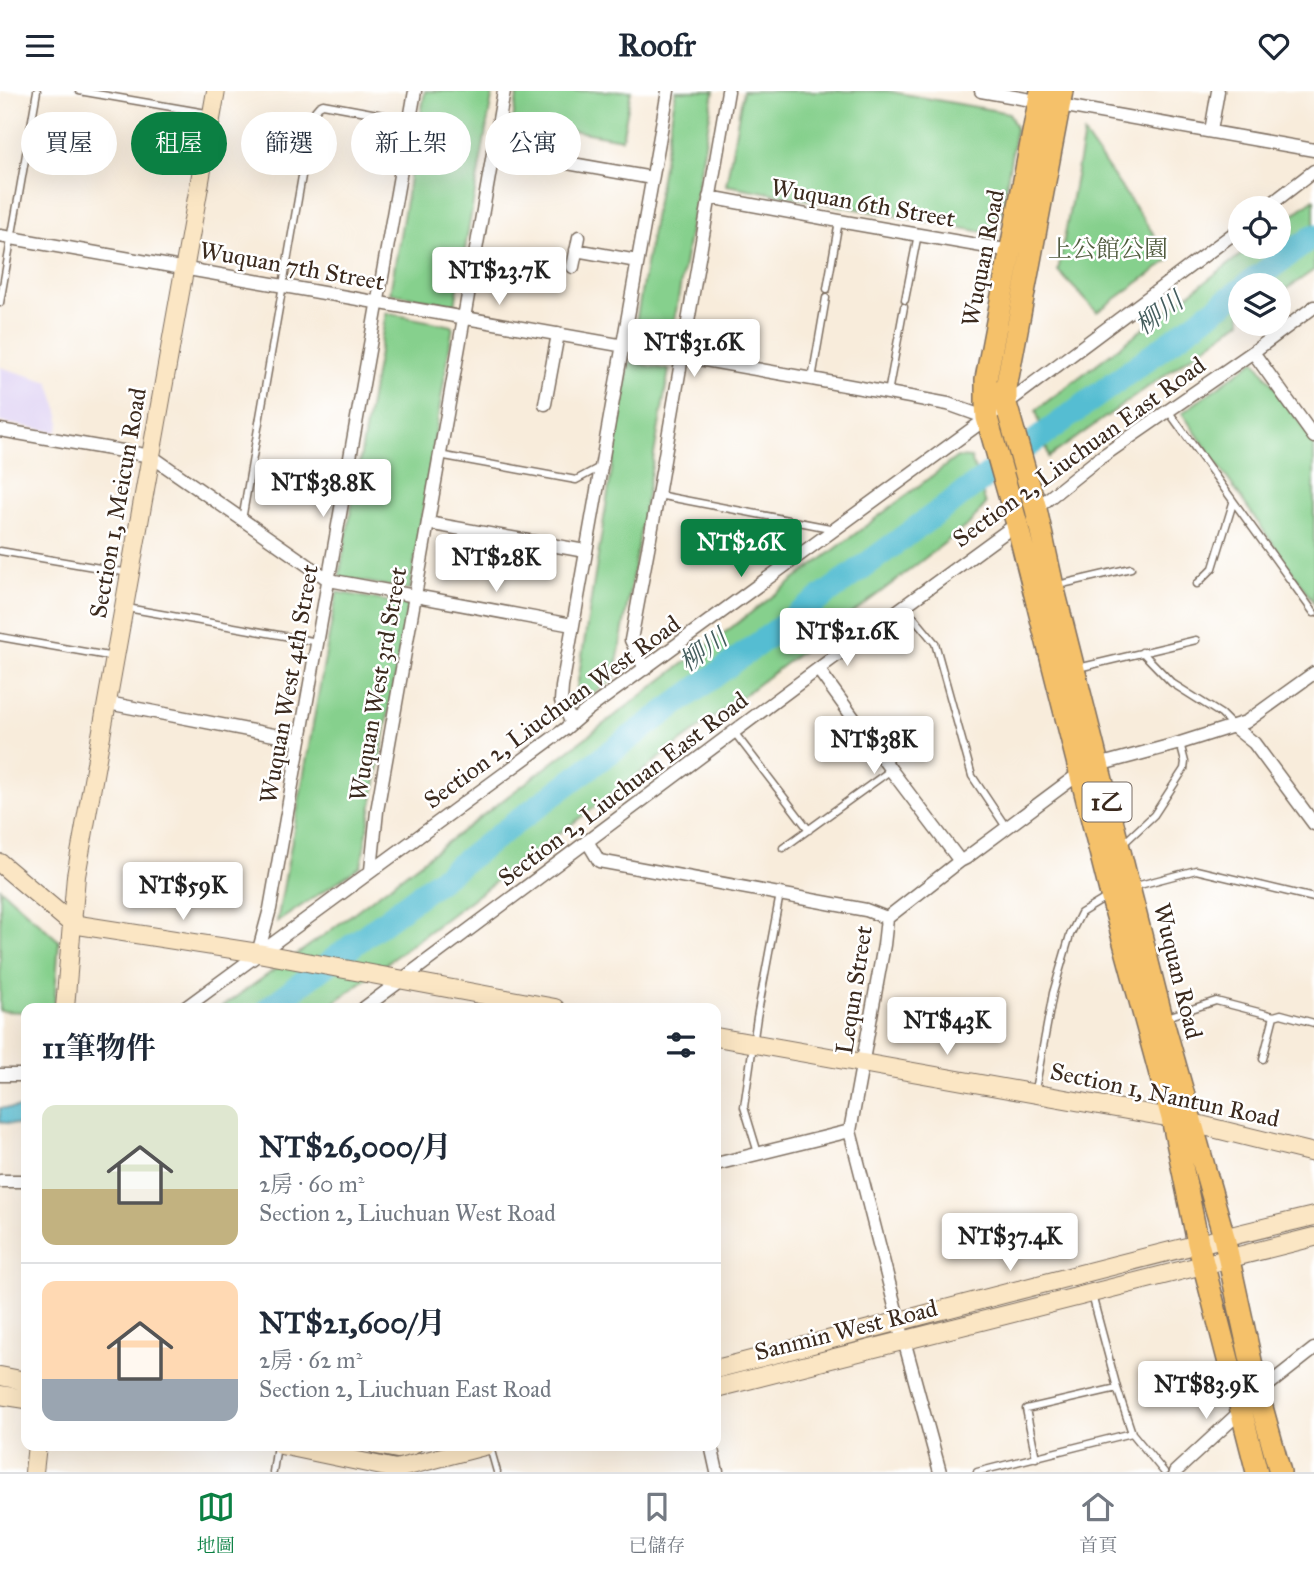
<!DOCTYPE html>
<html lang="zh-TW">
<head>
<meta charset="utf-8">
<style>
	body { margin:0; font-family:"IM FELL Great Primer","Noto Serif TC",serif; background:#f6f6f7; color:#1f2937; height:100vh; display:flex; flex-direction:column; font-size:26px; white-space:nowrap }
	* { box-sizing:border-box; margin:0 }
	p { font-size:23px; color:#747a83 }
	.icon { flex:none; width:38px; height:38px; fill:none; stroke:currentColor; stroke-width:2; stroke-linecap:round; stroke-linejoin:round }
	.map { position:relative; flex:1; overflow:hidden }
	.panel { position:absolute; left:21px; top:912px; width:700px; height:448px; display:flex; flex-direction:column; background:#fff; border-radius:14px; box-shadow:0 7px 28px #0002 }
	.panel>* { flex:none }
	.hud { position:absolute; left:21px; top:21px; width:700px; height:63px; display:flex; gap:14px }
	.fabs { position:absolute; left:1228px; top:105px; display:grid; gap:14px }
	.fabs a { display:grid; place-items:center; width:63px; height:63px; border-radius:50%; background:#fff; box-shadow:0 7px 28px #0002; font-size:35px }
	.price { position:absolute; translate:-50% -60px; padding:0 16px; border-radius:7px; background:#fff; color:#222; font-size:23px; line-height:46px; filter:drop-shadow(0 2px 4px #0008) }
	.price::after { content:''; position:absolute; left:50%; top:42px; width:21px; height:16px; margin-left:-10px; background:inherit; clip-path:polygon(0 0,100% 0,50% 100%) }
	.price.on { background:#0b8043; color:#fff }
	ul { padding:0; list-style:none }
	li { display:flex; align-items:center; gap:21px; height:175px; padding:0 21px }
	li+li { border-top:2px solid #e0e1e3 }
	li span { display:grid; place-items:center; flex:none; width:196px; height:140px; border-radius:14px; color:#555 }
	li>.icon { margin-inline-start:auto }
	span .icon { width:84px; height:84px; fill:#fffc; stroke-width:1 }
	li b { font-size:30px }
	h2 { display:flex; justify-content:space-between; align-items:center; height:84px; padding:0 21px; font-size:30px }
	.chip { padding:0 24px; border-radius:32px; background:#fff; box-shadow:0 7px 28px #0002; font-size:24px; line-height:63px }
	.chip.on { background:#0b8043; color:#fff }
	header { display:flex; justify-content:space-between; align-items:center; height:91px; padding:0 21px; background:#fff; font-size:32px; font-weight:700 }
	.tabs { display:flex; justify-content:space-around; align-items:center; height:98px; border-top:2px solid #e0e1e3; background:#fff; font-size:19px; color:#747a83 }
	.tabs a { display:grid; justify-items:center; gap:4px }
	.tabs .on { color:#0b8043 }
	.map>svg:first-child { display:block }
	.built { fill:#e0d4f4 }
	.green { fill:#86d08d; stroke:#607d56; stroke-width:2 }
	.water { fill:#55bdd2; stroke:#487478; stroke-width:2 }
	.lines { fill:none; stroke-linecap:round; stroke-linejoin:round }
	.river { stroke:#55bdd2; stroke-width:24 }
	.lane-casing { stroke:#7d6e60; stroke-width:9 }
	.street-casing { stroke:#7d6e60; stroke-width:15 }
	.secondary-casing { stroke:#7d6e60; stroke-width:20 }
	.primary-casing { stroke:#7d6e60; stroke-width:24 }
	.lane { stroke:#fff; stroke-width:6 }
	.street { stroke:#fff; stroke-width:12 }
	.secondary { stroke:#fbe6c4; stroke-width:18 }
	.primary { stroke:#f5c16b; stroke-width:21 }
	.labels { text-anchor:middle; stroke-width:5; stroke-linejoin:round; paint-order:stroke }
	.shield { fill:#fff; stroke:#766a62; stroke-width:2 }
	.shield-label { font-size:23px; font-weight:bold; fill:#3b2a1e }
	.street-label { font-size:24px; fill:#3b2a1e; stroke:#fff }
	.park-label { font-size:24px; fill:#525c3f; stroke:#fff }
	.water-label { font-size:26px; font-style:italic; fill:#445d5d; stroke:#fff }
</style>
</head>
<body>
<header><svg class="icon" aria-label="menu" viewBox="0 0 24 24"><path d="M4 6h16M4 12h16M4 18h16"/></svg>Roofr<svg class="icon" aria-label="heart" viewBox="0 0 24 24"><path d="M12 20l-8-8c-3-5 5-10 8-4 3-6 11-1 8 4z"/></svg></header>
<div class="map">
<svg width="1314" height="1381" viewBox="0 0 1314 1381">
	<rect width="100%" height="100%" fill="#fff"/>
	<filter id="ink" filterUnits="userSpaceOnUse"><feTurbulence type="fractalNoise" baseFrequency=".0143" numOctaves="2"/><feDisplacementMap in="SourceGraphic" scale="14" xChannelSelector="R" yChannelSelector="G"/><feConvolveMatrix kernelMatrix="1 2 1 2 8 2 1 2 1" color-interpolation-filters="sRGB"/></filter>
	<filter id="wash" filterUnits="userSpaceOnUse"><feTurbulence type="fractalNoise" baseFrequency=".00686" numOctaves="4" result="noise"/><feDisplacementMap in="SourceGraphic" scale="28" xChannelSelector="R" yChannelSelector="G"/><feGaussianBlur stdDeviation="1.57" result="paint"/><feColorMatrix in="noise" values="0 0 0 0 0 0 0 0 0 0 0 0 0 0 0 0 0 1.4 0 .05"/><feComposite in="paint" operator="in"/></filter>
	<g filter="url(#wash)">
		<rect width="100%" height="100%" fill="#f8ecdb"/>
		<path class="built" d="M0,276l49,15 10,30 1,11 -3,9 -57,-10z"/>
		<path class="green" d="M425,0h68l-38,214 -65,-12z
			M518,0h113l-9,48 -109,-19z
			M676,0h38l-43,249 -37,-6z
			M743,0h144l122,22 7,15 -16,94 -17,10 -257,-47z
			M1084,43l87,125 -74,53 -39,-41z
			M1314,108v71l-35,24v-9h-38v36l-192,136 -13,-47 215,-163h28v-22z
			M386,222l67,13 -43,264 -71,-13z
			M1255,269l59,81v162l-132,-190z
			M629,271l40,8 -55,310 -40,26z
			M957,366l14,1 15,46 -17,20 -71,55 -571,429h-107l107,-75z
			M337,501l71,13 -47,261 -84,56z
			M0,797l59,53 -5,67h-28v4l-26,-1z"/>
		<path class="water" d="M0,1017h26v18l-26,-4z"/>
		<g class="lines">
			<path class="river" d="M1247,194l67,-49
				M269,917l325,-244 647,-474"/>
		</g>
	</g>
	<g filter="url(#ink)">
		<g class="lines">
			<defs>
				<path id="lane" d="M79,0l133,23
					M827,198l12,-68
					M905,209l13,-66
					M0,212l37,-212
					M812,288l14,-81
					M888,302l16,-86
					M1169,321l145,201
					M439,364l137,25 24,-13
					M658,404l177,34
					M242,429l71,-407 6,-7 4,-2 87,16
					M0,460l129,22
					M1197,493l16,-16 20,-65
					M1058,494l73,-17
					M905,516l30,36 37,133 34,51
					M127,517l191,34
					M0,546l114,20
					M1142,561l30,31 49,31 11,11
					M1078,577l118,-28
					M734,641l75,98
					M1123,753l31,-29 30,-46 1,-7 -5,-19
					M783,757l108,-78
					M1132,796l64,-17 118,28
					M1164,927l52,-17 58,15 7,-2 33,9
					M1263,968l11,-43
					M1035,999l18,-97 17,-58 11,-22 28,-17
					M758,1062l-14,-46 13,-90 23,-123
					M1092,1204l25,93 15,45 32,39
					M490,1356l7,25
					M1036,1367l-10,-49 91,-21
					M273,1381l4,-27
					M977,1381l155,-39"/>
				<path id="street" d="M981,0l333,59
					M1211,40l7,-40
					M493,59l159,28
					M709,106l130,24 172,30
					M1266,117l48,-37
					M0,145l812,143 136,25 39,14
					M576,159l61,11
					M573,176l6,-30
					M1253,261l61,85
					M545,313l13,-70
					M0,339l151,26 178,124 243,45
					M1033,420l64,-51 156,-108 61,-45
					M428,432l157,28
					M645,578l-14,-29 27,-145 70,-404
					M818,578l73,101 69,91
					M108,612l192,37
					M572,632l-11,-22 1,-14 106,-596
					M1234,636l20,16 60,81
					M587,750l12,20 267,49 21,8
					M371,779l6,-59 127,-720
					M258,862l12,-44 145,-818
					M185,917l380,-279 21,-18 401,-293 254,-190
					M364,917l454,-339 201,-147
					M0,984h26
					M716,1073l134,-33
					M0,1090h26
					M711,1354l6,27
					M940,1381l-41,-150 -49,-191 34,-186 3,-27 73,-57 6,-3 114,-85 18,-8 82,-22 66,-21 68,-49
					M1175,1381l66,-61 17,-18 56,-44"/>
				<path id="secondary" d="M0,772l72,61 186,29 297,55
					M65,917l11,-132 140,-785
					M716,946l456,81 142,35
					M716,1278c199,-51 398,-106 598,-153
					M0,1285l26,5
					M716,1297l598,-151
					M0,1304l26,4
					M281,1354l115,24 92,-24
					M376,1354l21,4 16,-4
					M34,1381l3,-27"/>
				<path id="primary" d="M1041,0l-55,288v25l1,14 30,106 94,371 61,223 26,125 59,229
					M1062,0l-56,297v16l30,105 17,77 109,432 62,219 34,156 22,79"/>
			</defs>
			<use href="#lane" class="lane-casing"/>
			<use href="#street" class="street-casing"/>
			<use href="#secondary" class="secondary-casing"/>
			<use href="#primary" class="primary-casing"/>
			<use href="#lane" class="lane"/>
			<use href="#street" class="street"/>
			<use href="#secondary" class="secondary"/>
			<use href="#primary" class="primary"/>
		</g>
	</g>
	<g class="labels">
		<rect class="shield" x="1082.5" y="691.5" width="49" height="39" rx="5"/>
		<g class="shield-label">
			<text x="1107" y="719">1乙</text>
		</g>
		<g class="street-label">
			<text transform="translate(863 112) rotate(10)" y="8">Wuquan 6th Street</text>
			<text transform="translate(983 167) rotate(-79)" y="8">Wuquan Road</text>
			<text transform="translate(292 175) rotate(10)" y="8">Wuquan 7th Street</text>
			<text transform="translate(1079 361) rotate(-36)" y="8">Section 2, Liuchuan East Road</text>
			<text transform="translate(118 412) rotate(-80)" y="8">Section 1, Meicun Road</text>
			<text transform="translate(289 593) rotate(-80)" y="8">Wuquan West 4th Street</text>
			<text transform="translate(378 593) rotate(-80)" y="8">Wuquan West 3rd Street</text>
			<text transform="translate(552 621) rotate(-36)" y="8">Section 2, Liuchuan West Road</text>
			<text transform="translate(623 698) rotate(-37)" y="8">Section 2, Liuchuan East Road</text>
			<text transform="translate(1178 880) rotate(76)" y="8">Wuquan Road</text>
			<text transform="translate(854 899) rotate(-81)" y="8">Lequn Street</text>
			<text transform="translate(1165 1004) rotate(12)" y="8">Section 1, Nantun Road</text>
			<text transform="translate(846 1239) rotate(-14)" y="8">Sanmin West Road</text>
		</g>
		<g class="park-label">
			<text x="1108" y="166">上公館公園</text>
		</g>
		<g class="water-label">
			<text transform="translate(1159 222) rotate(-36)" y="9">柳川</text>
			<text transform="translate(703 559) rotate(-36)" y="9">柳川</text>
		</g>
	</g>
</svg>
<div class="fabs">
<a><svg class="icon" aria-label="locate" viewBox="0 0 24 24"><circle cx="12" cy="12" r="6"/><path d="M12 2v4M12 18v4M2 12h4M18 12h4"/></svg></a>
<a><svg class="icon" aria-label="layers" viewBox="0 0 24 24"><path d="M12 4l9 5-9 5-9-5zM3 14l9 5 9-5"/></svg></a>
</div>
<b class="price" style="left:499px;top:216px">NT$23.7K</b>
<b class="price" style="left:694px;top:288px">NT$31.6K</b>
<b class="price" style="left:323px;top:428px">NT$38.8K</b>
<b class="price on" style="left:741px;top:488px">NT$26K</b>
<b class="price" style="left:496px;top:503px">NT$28K</b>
<b class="price" style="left:847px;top:577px">NT$21.6K</b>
<b class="price" style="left:874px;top:685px">NT$38K</b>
<b class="price" style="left:183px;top:831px">NT$59K</b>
<b class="price" style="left:947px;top:966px">NT$43K</b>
<b class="price" style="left:1010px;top:1182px">NT$37.4K</b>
<b class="price" style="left:1206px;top:1330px">NT$83.9K</b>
<div class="hud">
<a class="chip">買屋</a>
<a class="chip on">租屋</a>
<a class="chip">篩選</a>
<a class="chip">新上架</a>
<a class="chip">公寓</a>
</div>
<section class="panel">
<h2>11筆物件<svg class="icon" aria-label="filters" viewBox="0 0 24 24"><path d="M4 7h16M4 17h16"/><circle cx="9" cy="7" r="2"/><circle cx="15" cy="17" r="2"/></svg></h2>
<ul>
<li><span style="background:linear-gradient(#dfe7d0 60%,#c2b280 0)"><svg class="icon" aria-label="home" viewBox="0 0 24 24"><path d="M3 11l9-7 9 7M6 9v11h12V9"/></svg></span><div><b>NT$26,000/月</b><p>2房 · 60 m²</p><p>Section 2, Liuchuan West Road</p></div></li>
<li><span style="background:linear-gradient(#ffd9b3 70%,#9aa5b1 0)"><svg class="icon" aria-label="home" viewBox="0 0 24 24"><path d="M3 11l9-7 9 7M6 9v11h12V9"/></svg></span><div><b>NT$21,600/月</b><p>2房 · 62 m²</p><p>Section 2, Liuchuan East Road</p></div></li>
</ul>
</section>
</div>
<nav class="tabs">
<a class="on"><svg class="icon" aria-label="map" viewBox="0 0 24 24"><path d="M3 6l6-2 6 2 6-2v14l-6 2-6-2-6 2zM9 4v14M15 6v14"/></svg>地圖</a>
<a><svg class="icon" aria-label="saved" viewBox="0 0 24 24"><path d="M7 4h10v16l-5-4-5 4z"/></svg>已儲存</a>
<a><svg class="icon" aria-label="home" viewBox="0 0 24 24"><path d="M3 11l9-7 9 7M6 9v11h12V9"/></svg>首頁</a>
</nav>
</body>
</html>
